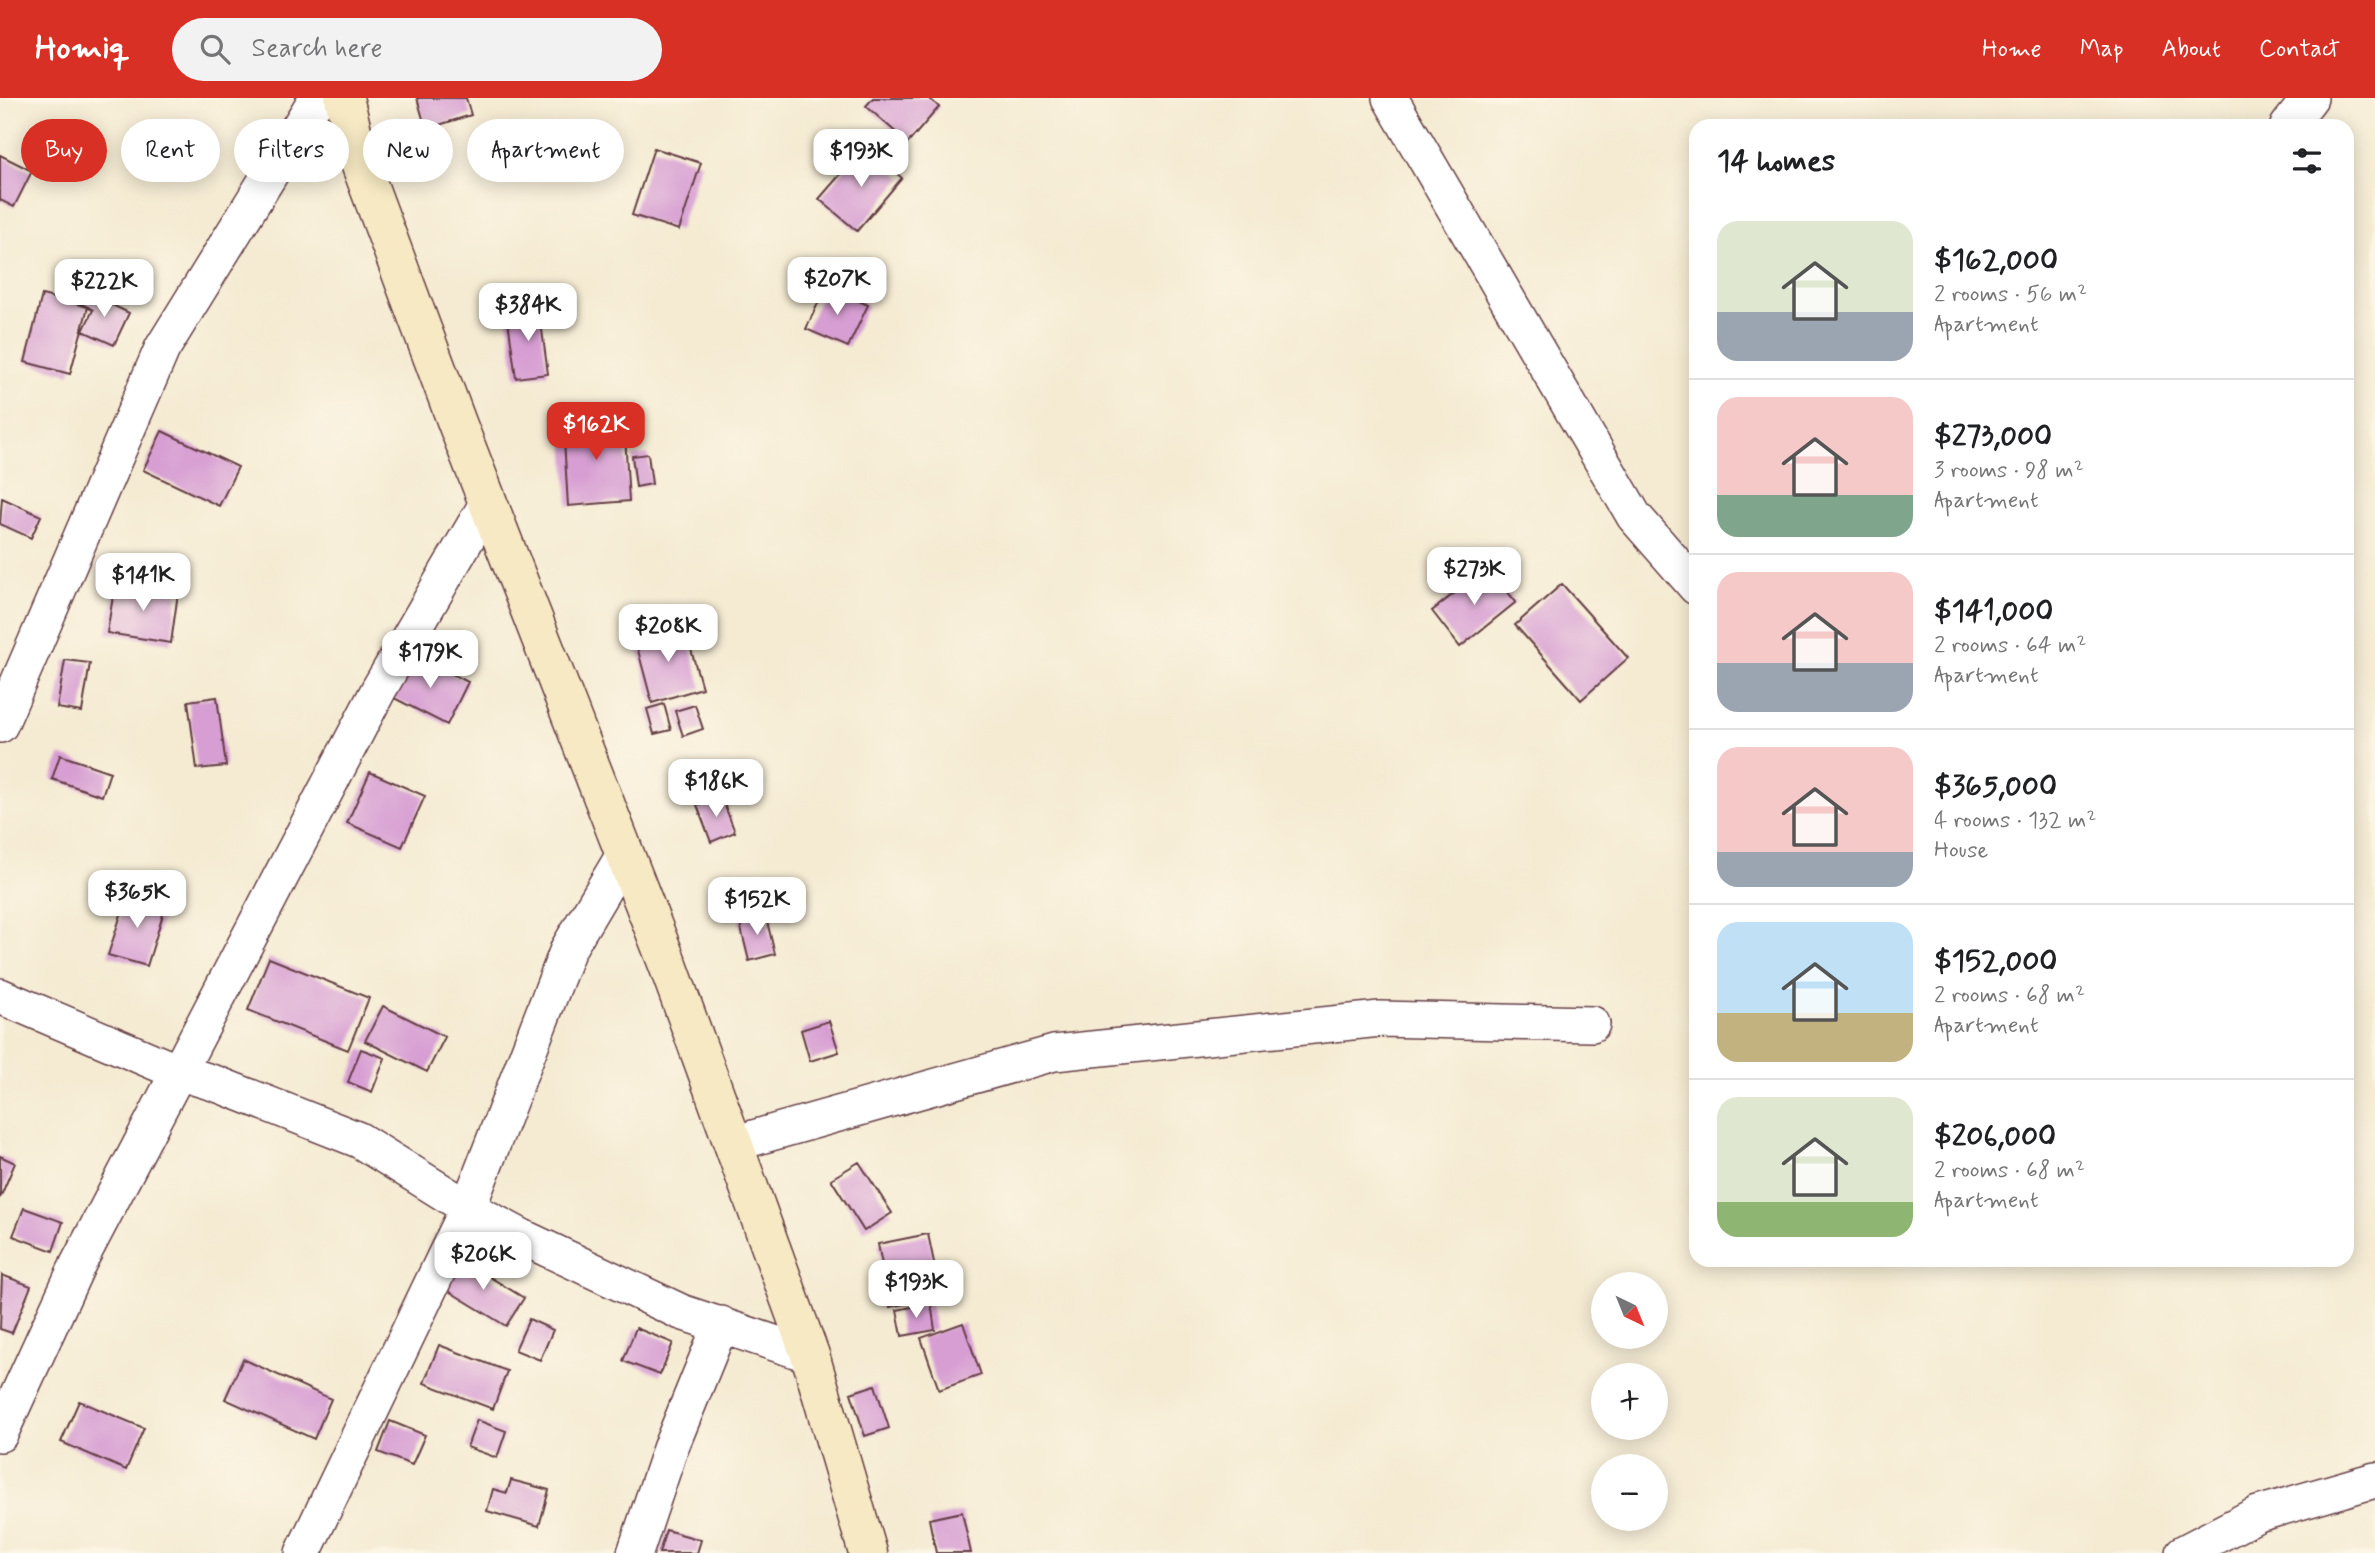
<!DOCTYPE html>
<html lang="en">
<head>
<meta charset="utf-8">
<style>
	body { margin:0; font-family:Mynerve,sans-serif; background:#f2f2f2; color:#202124; height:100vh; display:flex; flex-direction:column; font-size:26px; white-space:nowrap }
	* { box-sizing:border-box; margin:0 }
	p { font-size:23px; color:#757577 }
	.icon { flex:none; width:38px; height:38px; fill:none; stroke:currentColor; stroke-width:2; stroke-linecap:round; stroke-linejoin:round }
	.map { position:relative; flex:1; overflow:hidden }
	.side { position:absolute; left:1689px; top:21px; width:665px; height:1148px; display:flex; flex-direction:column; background:#fff; border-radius:21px; box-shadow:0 4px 18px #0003 }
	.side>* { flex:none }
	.banner { position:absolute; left:21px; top:21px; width:665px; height:63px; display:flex; gap:14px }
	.needle { width:46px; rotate:137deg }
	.controls { position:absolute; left:1591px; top:1174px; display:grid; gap:14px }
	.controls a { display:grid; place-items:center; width:77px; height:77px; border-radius:50%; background:#fff; box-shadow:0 4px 18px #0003; font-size:35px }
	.price { position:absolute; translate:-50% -60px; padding:0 16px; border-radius:14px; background:#fff; color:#222; font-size:23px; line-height:46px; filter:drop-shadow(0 2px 4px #0008) }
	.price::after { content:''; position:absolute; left:50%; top:42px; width:21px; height:16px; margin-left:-10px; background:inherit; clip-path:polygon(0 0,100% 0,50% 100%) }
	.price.active { background:#d93025; color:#fff }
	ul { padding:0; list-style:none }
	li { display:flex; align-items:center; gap:21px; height:175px; padding:0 28px }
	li+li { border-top:2px solid #e0e0e0 }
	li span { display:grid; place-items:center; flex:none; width:196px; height:140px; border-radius:21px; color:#555 }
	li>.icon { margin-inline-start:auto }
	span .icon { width:84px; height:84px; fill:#fffc; stroke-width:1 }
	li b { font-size:30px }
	h2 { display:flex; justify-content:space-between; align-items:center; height:84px; padding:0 28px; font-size:30px }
	.pill { padding:0 24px; border-radius:32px; background:#fff; box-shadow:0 4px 18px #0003; font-size:24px; line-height:63px }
	.pill.active { background:#d93025; color:#fff }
	header { display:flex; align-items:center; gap:42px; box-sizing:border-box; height:98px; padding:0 35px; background:#d93025; color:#fff }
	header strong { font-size:33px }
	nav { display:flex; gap:38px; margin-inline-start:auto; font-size:24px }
	.search { width:490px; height:63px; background:#f2f2f2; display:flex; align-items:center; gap:18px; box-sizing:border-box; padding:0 24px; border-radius:38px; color:#757577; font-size:26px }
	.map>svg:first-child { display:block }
	.building { fill:#d79ed3 }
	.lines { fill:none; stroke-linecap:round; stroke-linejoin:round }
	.street-casing { stroke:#643e44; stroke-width:38 }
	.secondary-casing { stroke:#643e44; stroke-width:41 }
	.street { stroke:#fff; stroke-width:35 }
	.secondary { stroke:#f6e9c3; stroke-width:38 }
</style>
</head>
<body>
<header>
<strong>Homiq</strong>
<div class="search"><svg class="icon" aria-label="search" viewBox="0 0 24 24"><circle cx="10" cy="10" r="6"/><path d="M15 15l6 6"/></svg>Search here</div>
<nav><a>Home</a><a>Map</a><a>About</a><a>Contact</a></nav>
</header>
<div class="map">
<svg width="2375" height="1455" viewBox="0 0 2375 1455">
	<rect width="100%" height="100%" fill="#fcf5e5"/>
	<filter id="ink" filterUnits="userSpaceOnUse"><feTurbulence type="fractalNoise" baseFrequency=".0143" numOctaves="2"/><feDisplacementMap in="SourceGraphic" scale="14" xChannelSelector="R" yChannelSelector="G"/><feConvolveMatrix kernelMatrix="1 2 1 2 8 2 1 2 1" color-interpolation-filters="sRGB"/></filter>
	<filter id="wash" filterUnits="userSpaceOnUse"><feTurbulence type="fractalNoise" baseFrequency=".00686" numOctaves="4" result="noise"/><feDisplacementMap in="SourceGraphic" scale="28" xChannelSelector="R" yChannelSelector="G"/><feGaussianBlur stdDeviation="1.57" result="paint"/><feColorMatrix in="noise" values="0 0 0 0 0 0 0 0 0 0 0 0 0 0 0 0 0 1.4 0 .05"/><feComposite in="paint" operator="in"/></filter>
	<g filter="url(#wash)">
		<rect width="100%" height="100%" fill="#f5ebd3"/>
		<g id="blocks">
			<path class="building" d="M417,0h49l5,17 -45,14z
				M873,0h56l10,9 -31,36 -42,-37z
				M865,48l37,32 -45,53 -38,-32z
				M654,50l47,15 -22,67 -47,-15z
				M0,57l32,16 -18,36 -14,-7z
				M826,188l42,19 -20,42 -42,-18z
				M85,194l44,21 -15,32 -31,-14 10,-21 -13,-7z
				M42,197l46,12 -18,67 -45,-12z
				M539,210l9,66 -32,4 -9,-65z
				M624,321l5,82 -61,5 -5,-83z
				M162,333l76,36 -19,39 -76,-36z
				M648,356l4,30 -16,3 -4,-31z
				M2,400l39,18 -10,22 -31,-14z
				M1487,469l29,35 -56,45 -28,-36z
				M115,486l63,9 -7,50 -64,-10z
				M1562,486l66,74 -47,42 -66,-75z
				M684,527l18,63 -50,15 -17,-64z
				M414,557l54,27 -21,43 -55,-28z
				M65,562l25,3 -8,49 -25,-4z
				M217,599l9,69 -29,3 -9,-68z
				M664,606l7,26 -17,4 -7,-25z
				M695,607l8,24 -20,7 -8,-25z
				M60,657l50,17 -8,24 -50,-17z
				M370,674l55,24 -23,51 -55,-24z
				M721,698l14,36 -24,10 -14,-37z
				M128,795l38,12 -19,61 -39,-11z
				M765,815l10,41 -26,7 -10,-41z
				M269,860l100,40 -21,52 -100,-40z
				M383,908l62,31 -18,35 -62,-31z
				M829,923l10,31 -29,9 -9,-31z
				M361,951l24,9 -13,34 -24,-10z
				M0,1058l15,7 -15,35z
				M859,1064l33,51 -28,18 -33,-52z
				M24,1110l39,14 -10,29 -40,-15z
				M928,1136l13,62 -51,11 -12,-63z
				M459,1160l65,40 -18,28 -64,-39z
				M2,1177l29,11 -19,47 -12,-4z
				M931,1205l4,27 -33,6 -5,-26z
				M529,1221l24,11 -13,30 -25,-10z
				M963,1225l18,52 -42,15 -18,-52z
				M636,1230l37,15 -13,32 -37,-14z
				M439,1247l68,26 -14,38 -69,-26z
				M243,1261l88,40 -17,40 -89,-40z
				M875,1287l14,43 -24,8 -14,-43z
				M79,1303l65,27 -18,42 -65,-28z
				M477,1322l29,11 -9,27 -30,-11z
				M390,1323l35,14 -13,30 -34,-13z
				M511,1382l38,10 -10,36 -52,-15 6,-22 14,4z
				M962,1414l9,41h-35l-7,-34z
				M666,1432l35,10 -4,13h-38z"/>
		</g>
	</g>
	<g filter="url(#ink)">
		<use href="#blocks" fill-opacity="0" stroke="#643e44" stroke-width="2"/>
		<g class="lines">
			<defs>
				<path id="street" d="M1390,0l244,418 62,71
					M2288,28l22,-28
					M0,627l162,-376 155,-251
					M0,898l178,76 39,12 142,56 109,68 54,29 159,75 129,43
					M732,1046l322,-91 326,-34 212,5
					M0,1336l78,-170 301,-575 109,-187
					M303,1455l165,-345 100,-259 57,-96
					M635,1455l35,-104 51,-125
					M2183,1455l75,-39 117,-34"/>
				<path id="secondary" d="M344,0l16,65 97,260 211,542 142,390 58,198"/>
			</defs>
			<use href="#street" class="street-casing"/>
			<use href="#secondary" class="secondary-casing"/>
			<use href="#street" class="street"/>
			<use href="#secondary" class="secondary"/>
		</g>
	</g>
</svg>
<div class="controls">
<a><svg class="needle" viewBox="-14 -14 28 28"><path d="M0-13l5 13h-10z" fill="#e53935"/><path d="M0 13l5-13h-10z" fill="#757577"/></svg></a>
<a>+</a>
<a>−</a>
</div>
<b class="price" style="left:861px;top:91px">$193K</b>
<b class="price" style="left:837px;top:219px">$207K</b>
<b class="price" style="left:104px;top:221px">$222K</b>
<b class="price" style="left:528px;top:245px">$384K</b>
<b class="price active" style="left:596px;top:364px">$162K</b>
<b class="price" style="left:1474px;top:509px">$273K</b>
<b class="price" style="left:143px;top:515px">$141K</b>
<b class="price" style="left:668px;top:566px">$208K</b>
<b class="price" style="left:430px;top:592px">$179K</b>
<b class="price" style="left:716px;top:721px">$186K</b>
<b class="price" style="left:137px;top:832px">$365K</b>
<b class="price" style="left:757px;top:839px">$152K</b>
<b class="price" style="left:483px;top:1194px">$206K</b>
<b class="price" style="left:916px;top:1222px">$193K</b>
<div class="banner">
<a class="pill active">Buy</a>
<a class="pill">Rent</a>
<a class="pill">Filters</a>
<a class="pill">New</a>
<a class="pill">Apartment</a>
</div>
<section class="side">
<h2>14 homes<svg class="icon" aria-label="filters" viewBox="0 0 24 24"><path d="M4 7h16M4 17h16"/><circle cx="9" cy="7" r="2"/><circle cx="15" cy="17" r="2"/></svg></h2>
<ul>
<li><span style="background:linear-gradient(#dfe7d0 65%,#9aa5b1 0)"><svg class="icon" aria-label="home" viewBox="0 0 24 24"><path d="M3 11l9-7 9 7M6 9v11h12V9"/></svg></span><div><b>$162,000</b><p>2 rooms · 56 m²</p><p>Apartment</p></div></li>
<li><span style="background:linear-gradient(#f6c9c9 70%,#7fa58c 0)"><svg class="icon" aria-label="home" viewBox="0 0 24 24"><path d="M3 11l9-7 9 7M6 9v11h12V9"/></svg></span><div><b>$273,000</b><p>3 rooms · 98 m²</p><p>Apartment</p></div></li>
<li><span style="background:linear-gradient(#f6c9c9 65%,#9aa5b1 0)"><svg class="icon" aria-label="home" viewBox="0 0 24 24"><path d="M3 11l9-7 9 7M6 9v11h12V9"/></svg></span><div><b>$141,000</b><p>2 rooms · 64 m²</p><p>Apartment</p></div></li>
<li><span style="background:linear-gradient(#f6c9c9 75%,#9aa5b1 0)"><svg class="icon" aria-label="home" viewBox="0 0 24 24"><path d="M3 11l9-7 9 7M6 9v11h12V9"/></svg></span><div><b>$365,000</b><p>4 rooms · 132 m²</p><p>House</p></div></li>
<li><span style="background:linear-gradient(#bfe0f5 65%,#c2b280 0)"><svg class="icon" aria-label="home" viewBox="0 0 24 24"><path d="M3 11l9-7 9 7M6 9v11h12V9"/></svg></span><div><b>$152,000</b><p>2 rooms · 68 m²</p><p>Apartment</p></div></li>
<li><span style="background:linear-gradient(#dfe7d0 75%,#8fb573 0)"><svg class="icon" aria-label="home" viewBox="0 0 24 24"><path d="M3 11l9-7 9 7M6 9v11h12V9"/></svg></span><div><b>$206,000</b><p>2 rooms · 68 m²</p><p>Apartment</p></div></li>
</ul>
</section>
</div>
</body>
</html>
